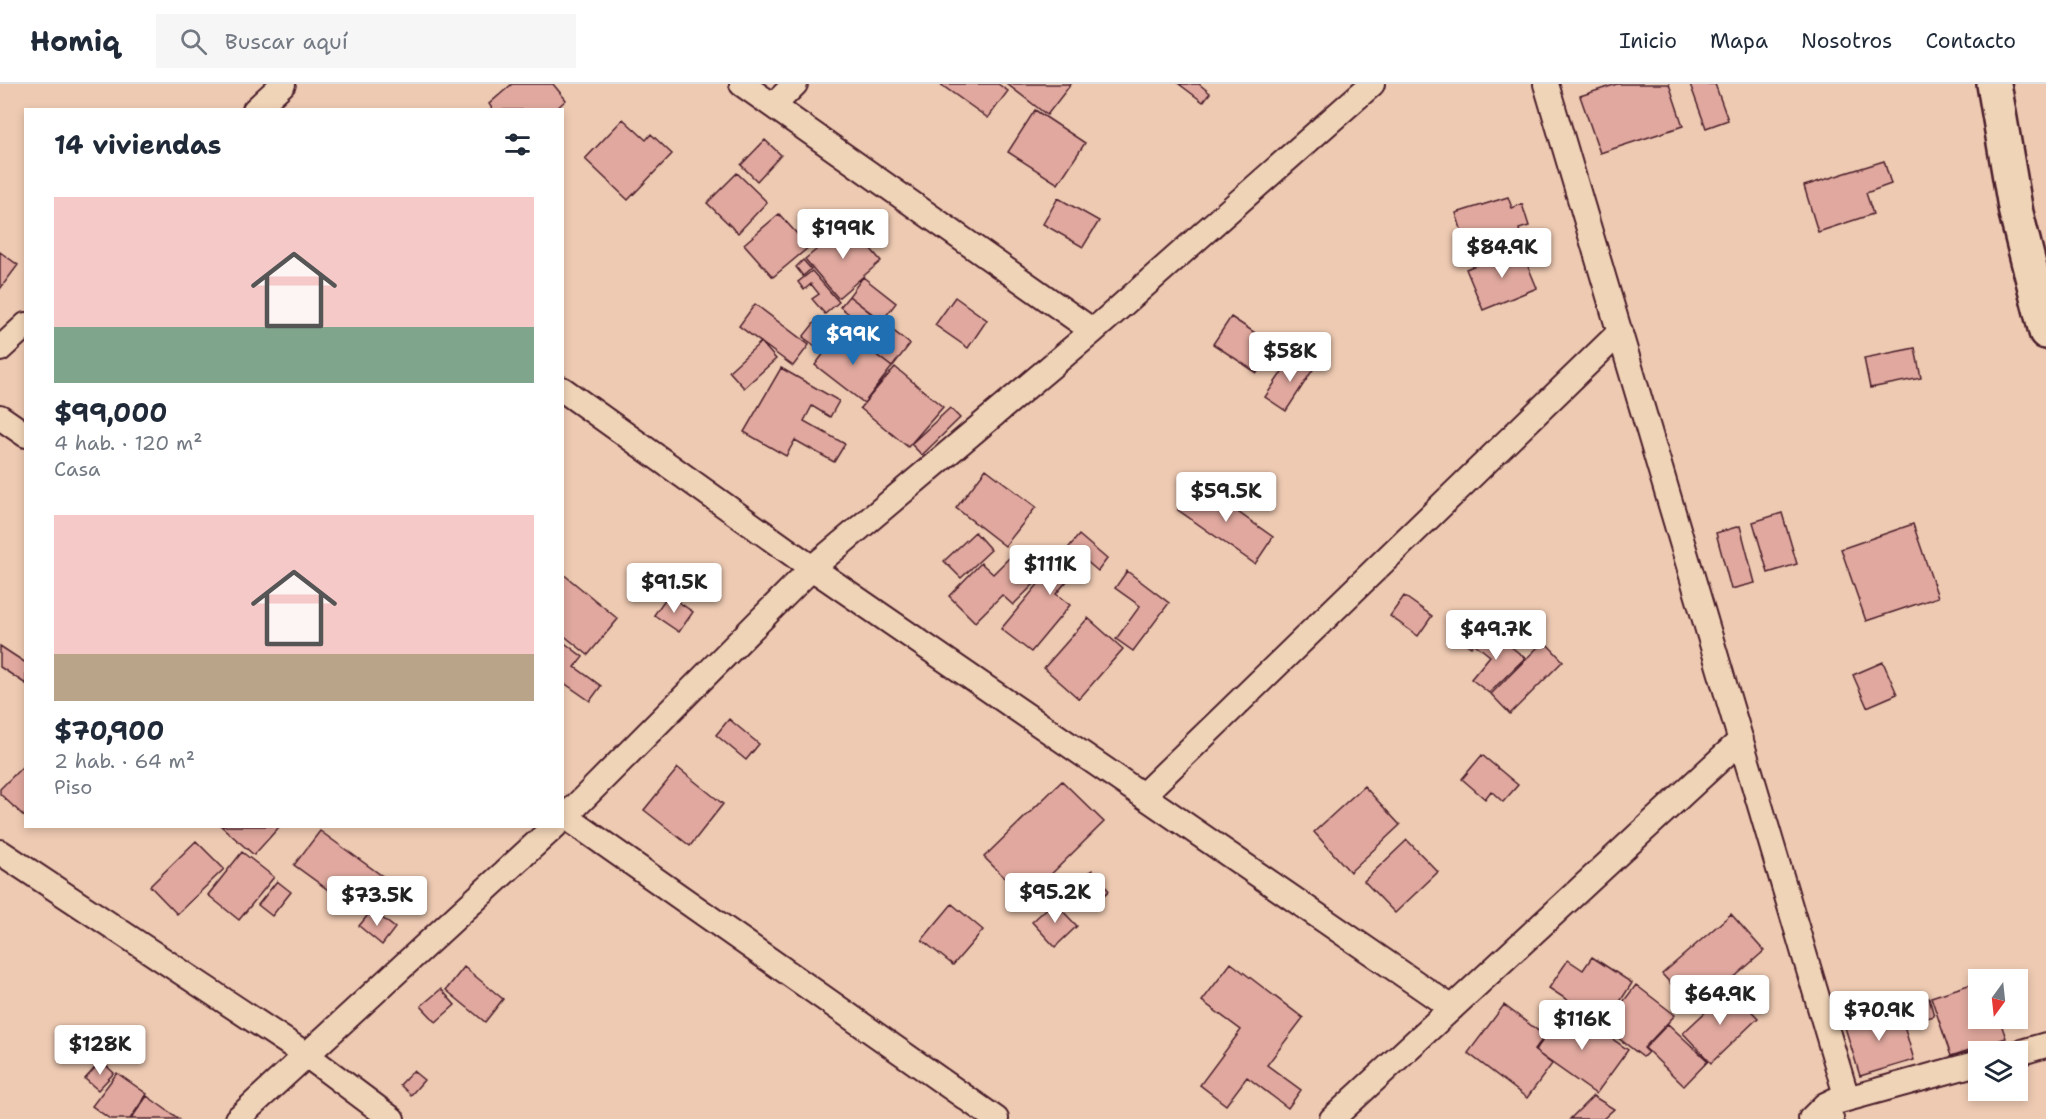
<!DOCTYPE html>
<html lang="es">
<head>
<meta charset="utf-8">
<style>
	body { margin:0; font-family:"Shantell Sans",sans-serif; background:#f6f6f7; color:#1f2937; height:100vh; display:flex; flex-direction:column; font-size:22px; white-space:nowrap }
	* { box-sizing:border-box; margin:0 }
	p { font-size:20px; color:#747a83 }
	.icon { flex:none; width:33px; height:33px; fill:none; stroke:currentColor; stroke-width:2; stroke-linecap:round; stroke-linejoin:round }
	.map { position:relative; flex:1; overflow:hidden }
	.details { position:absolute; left:24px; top:24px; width:540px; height:720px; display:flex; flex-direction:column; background:#fff; border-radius:0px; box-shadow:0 3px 9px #0003 }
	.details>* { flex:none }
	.needle { width:39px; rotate:195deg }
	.buttons { position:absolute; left:1968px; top:885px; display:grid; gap:12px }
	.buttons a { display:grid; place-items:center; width:60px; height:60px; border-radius:0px; background:#fff; box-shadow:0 3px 9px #0003; font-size:30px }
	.price { position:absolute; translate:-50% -51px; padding:0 14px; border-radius:6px; background:#fff; color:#222; font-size:20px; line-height:39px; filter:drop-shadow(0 2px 3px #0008) }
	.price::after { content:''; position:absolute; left:50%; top:36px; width:18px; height:14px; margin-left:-9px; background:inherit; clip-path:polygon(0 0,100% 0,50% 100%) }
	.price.active { background:#1f6fb2; color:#fff }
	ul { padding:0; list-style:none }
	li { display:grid; align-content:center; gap:12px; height:318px; padding:0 30px }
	li span { display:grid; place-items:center; height:186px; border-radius:0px; color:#555 }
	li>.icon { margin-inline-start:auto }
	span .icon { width:108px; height:108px; fill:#fffc; stroke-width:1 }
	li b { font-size:26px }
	h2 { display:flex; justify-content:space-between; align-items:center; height:72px; padding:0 30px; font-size:26px }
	header { display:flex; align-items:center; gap:36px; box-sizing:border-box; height:84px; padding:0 30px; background:#fff; border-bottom:2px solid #e0e1e3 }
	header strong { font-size:28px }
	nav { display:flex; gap:33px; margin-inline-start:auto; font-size:21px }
	.search { width:420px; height:54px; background:#f6f6f7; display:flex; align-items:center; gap:15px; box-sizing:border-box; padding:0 21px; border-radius:0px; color:#747a83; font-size:22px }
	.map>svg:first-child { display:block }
	.building { fill:#e0a89e; stroke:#4a1f2b; stroke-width:1.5 }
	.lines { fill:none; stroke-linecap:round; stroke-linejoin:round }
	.street-casing { stroke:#4a1f2b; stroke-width:28 }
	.secondary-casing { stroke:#4a1f2b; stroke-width:38 }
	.street { stroke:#f0d4b7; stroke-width:24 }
	.secondary { stroke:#f0d4b7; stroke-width:33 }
</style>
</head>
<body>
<header>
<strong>Homiq</strong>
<div class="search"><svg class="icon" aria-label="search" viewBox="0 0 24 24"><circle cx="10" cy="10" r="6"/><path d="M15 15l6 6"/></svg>Buscar aquí</div>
<nav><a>Inicio</a><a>Mapa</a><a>Nosotros</a><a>Contacto</a></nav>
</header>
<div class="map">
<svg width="2046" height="1035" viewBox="0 0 2046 1035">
	<rect width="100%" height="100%" fill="#eecab2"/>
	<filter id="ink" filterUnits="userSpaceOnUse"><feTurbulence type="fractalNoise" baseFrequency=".0167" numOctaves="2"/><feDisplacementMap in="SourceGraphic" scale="12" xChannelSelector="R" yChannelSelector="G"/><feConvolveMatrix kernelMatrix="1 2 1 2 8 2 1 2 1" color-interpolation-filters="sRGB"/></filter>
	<g filter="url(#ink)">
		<path class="building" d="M512,0h41l13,16 -11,10h-62l-4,-6z
			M940,0h58l10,7 -20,27z
			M1007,0h64l-24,31z
			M1179,0h20l11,9 -7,9z
			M1617,0h52l14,42 -83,27 -20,-57z
			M1690,0h25l13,36 -22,8z
			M1035,26l50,33 -27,41 -50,-32z
			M623,35l23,21 5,-6 21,20 -44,46 -43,-41z
			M765,56l16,15 -24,26 -16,-16z
			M1884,77l7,23 -25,9 7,21 -55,18 -14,-46z
			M737,89l30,29 -29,31 -31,-30z
			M1508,113l4,11 10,-4 7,22 -10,3 3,13 -52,16 -14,-45z
			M1058,114l41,23 -16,26 -40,-23z
			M779,130l30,33 -36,30 -29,-33z
			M849,139l32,38 -43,37 -33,-39z
			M1520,163l17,41 -54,22 -17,-41z
			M0,168l18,13 -18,24z
			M803,176l8,9 -8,7 -7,-9z
			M812,187l27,31 -14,12 -13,-15 7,-5 -8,-10 -7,6 -6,-8z
			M863,193l33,26 -14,18 -33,-25z
			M849,212l61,48 -18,23 -53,-41 10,-12 -9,-7z
			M955,213l32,23 -19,28 -33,-23z
			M755,220l54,41 -16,21 -54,-40z
			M819,233l19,16 -15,19 -20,-15z
			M1231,233l44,29 -18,27 -44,-29z
			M842,245l50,38 -28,36 -49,-38z
			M761,258l15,17 -32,29 -15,-17z
			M1915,264l6,30 -51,10 -6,-30z
			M1294,270l20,14 -28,43 -21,-14z
			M895,283l48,40 -35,40 -48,-39z
			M781,284l58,33 -9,16 -18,-11 -8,15 41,23 -11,18 -39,-22 -9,16 -42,-24z
			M950,324l10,10 -38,37 -11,-11z
			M986,385l50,38 -31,39 -49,-38z
			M1197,399l76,54 -18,27 -77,-54z
			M1782,429l15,51 -29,9 -15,-51z
			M1913,440l25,73 -72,24 -25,-72z
			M1740,442l15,57 -24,6 -15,-56z
			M975,448l16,18 -30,28 -17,-17z
			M1079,451l28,24 -9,12 -13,-11 -29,34 14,11 -39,47 -30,-23z
			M1010,473l25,26 -22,22 -11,-10 -27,27 -26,-26 32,-33 12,11z
			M1127,487l42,32 -36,48 -17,-12 24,-33 -25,-18z
			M562,489l56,46 -30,36 -26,-21z
			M668,511l25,17 -14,20 -25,-17z
			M1404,512l28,20 -14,20 -28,-20z
			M1462,532l21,14 -12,17 -21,-14z
			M1088,534l35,31 -44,50 -35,-31z
			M1488,544l37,30 -36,35 -18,-14 19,-23 -15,-12z
			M562,557l21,16 -8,10 26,19 -11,15 -26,-18 -2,2z
			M1544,557l19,20 -53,53 -19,-20z
			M0,562l26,17v21l-26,-17z
			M1883,578l14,32 -30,13 -14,-32z
			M729,635l30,25 -13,16 -30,-25z
			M1482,671l36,30 -15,17 -12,-11 -6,8 -23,-20z
			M26,679v55l-26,-24v-5z
			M678,684l45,36 -33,42 -46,-36z
			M1062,697l42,41 -78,77 -42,-42z
			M1364,702l36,39 -50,47 -36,-40z
			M221,742h59l-26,29z
			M320,747l65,47 -25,35 -66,-48z
			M1407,756l31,32 -43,41 -31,-32z
			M196,757l28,28 -47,45 -27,-28z
			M242,768l32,25 -35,43 -31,-25z
			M1092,786l17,21 -22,18 -17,-21z
			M277,797l14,11 -19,24 -14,-11z
			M1054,818l23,24 -22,21 -23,-25z
			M952,820l31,26 -30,35 -31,-25z
			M372,826l23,18 -13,17 -23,-19z
			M1731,830l33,37 -68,60 -34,-37z
			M1592,873l40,26 -27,42 -56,-37 19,-28 15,10z
			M1231,879l72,55 -36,47 34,25 -13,18 -41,-31 -21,28 -26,-20 41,-55 -39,-29z
			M464,883l39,32 -18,23 -39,-32z
			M1978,898v36h21l7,20 -55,18 -20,-59z
			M1636,901l39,30 -31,33 4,4 -5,5 -39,-30z
			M441,905l14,16 -19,17 -15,-16z
			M1730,905l28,29 -47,45 -28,-30z
			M1929,914l5,18 -27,8 -6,-19z
			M1504,921l41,31 -11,14 18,14 -25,34 -59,-45z
			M1567,923l61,43 -32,44 -61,-43z
			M1899,924l15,52 -54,16 -16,-52z
			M1668,940l40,37 -24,25 -39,-38z
			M101,977l13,12 -16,17 -13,-11z
			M413,987l11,9 -13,15 -11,-10z
			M117,989l30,21 -17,25h-20l-18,-13z
			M147,1012l32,23h-48z
			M1593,1012l21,13 -11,10h-33z"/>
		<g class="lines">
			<defs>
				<path id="street" d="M742,0l351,247
					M1546,0l300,1011 -21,10 6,14
					M774,21l21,-21
					M255,26l28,-26
					M0,265l26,-24
					M562,305l250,179 640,440
					M0,333l26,18
					M1143,711l477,-463
					M562,730l434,305
					M562,736l250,-252 281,-237 279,-247
					M0,768l305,202 87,65
					M2018,969l28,-8
					M237,1035l318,-293
					M1332,1035l409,-379
					M1811,1035l14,-14 153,-42"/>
				<path id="secondary" d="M1994,0l22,129 30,119"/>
			</defs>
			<use href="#street" class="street-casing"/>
			<use href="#secondary" class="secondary-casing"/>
			<use href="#street" class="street"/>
			<use href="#secondary" class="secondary"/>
		</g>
	</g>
</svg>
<div class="buttons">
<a><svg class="needle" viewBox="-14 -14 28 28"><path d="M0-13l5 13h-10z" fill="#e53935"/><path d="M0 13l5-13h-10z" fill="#747a83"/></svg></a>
<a><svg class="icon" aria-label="layers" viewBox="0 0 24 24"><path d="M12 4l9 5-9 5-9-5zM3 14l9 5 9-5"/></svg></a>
</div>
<b class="price" style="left:843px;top:176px">$199K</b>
<b class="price" style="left:1502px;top:195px">$84.9K</b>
<b class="price active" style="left:853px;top:282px">$99K</b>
<b class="price" style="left:1290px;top:299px">$58K</b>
<b class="price" style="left:1226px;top:439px">$59.5K</b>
<b class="price" style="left:1050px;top:512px">$111K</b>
<b class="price" style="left:674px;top:530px">$91.5K</b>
<b class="price" style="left:1496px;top:577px">$49.7K</b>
<b class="price" style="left:1055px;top:840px">$95.2K</b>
<b class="price" style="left:377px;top:843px">$73.5K</b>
<b class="price" style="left:1720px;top:942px">$64.9K</b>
<b class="price" style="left:1879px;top:958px">$70.9K</b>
<b class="price" style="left:1582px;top:967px">$116K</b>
<b class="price" style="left:100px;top:992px">$128K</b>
<section class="details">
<h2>14 viviendas<svg class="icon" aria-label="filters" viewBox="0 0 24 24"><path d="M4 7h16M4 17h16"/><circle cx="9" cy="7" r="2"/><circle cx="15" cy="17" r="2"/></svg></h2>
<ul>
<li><span style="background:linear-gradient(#f6c9c9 70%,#7fa58c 0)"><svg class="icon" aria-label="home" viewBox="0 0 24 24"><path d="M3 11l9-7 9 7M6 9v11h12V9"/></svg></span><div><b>$99,000</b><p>4 hab. · 120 m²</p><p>Casa</p></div></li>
<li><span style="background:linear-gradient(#f6c9c9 75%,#b9a48a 0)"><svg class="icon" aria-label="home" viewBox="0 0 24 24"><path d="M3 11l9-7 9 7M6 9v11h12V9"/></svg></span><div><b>$70,900</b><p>2 hab. · 64 m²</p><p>Piso</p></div></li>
</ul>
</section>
</div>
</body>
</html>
